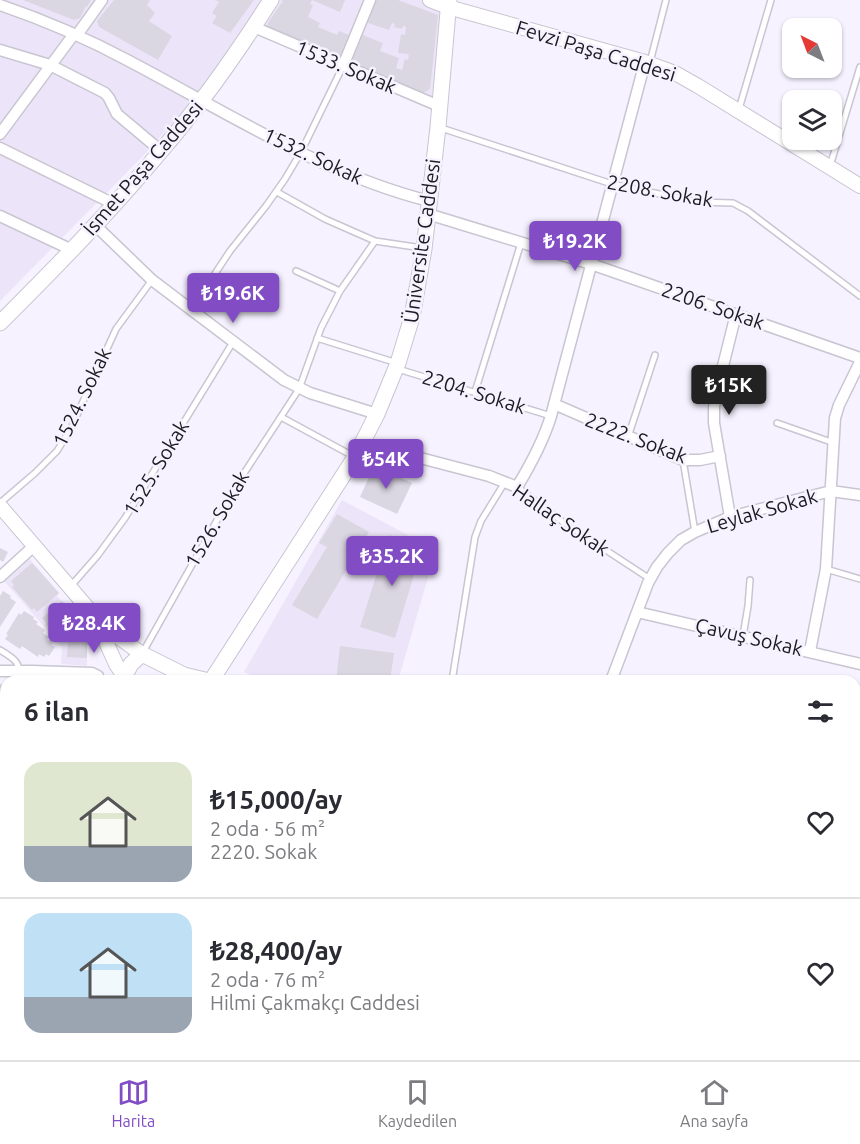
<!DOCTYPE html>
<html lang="tr">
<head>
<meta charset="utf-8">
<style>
	body { margin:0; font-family:Ubuntu,sans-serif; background:#f7f7f7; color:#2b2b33; height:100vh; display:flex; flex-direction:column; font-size:22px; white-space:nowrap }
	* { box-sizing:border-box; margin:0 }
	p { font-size:20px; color:#7c7c81 }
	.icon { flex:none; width:33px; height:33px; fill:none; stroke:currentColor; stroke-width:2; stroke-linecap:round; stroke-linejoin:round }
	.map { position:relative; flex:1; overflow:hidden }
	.side { position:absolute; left:0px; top:675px; width:861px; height:386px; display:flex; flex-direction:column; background:#fff; border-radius:18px 18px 0 0; box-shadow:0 2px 4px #0004 }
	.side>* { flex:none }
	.needle { width:39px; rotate:318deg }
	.buttons { position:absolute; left:782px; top:18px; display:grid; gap:12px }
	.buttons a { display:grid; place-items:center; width:60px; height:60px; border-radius:12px; background:#fff; box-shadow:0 2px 4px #0004; font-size:30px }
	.price { position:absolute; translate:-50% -51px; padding:0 14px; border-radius:6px; background:#824dc4; color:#fff; font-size:20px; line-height:39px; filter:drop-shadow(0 2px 3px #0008) }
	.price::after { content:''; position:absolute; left:50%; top:36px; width:18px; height:14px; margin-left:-9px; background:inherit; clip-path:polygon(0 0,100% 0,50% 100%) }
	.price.current { background:#222; color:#fff }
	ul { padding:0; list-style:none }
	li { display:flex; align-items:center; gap:18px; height:150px; padding:0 24px }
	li+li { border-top:2px solid #e1e1e2 }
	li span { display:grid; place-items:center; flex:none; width:168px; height:120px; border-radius:18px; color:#555 }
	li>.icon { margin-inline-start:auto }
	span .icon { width:72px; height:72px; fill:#fffc; stroke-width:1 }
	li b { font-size:26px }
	h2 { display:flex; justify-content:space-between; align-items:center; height:72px; padding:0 24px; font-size:26px }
	.dock { display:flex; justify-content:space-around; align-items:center; height:84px; border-top:2px solid #e1e1e2; background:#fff; font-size:16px; color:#7c7c81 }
	.dock a { display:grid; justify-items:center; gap:3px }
	.dock .current { color:#824dc4 }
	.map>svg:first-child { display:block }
	.built { fill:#ece5f9 }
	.forest { fill:#c8b0f2 }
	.building { fill:#dad6e2 }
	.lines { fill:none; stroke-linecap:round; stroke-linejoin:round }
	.service-casing { stroke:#c9c5d1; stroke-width:8 }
	.minor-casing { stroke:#c9c5d1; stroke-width:13 }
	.tertiary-casing { stroke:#c9c5d1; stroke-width:16 }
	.secondary-casing { stroke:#c9c5d1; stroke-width:17 }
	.service { stroke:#fff; stroke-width:5 }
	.minor { stroke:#fff; stroke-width:10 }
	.tertiary { stroke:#fff; stroke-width:14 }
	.secondary { stroke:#fff; stroke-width:15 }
	.labels { text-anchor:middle; stroke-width:5; stroke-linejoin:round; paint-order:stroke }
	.street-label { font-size:20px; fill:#1c1b1f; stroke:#f6f2ff }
</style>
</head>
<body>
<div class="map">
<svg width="860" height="1060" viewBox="0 0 860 1060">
	<rect width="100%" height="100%" fill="#f6f2ff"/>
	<path class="built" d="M0,0h443l-11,98 -182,-76 -52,72 -54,61 -144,146z
		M342,500l94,50 -38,131h-133l-21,-9z
		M29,558l30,35 -2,3 15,17 3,-1 11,12 4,11v10h-3v21l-26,-2 1,-17 -58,-66z"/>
	<path class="forest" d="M0,926l6,2v53l-6,10z"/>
	<path class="building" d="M23,0h68l-4,7 -1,-1 -6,12 -6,2z
		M114,0h36l-3,5 8,8 -6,8 23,15 -14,24 -59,-33 -2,-6z
		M215,0h39l-24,33 -18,-10 5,-7 -5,-3 7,-11z
		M281,0h31l-2,4 3,1 -5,12 12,6 -2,4 19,8 2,-4 12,5 -9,22 -75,-31 2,-6 14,-20z
		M312,0h33l-5,12z
		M374,0h24l40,15 -8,74 -7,4 -74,-31 11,-28 23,9 -3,8 19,7 -3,10 6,2 3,-11 3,1 1,-4 -1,-2 -10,-1 3,-19 4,1 1,-8 -3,-1 -1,3 -8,-2 1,-3 -3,-1 -3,7 -24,-8z
		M374,466l38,17 -15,31 -37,-17z
		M337,514l32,18 -52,87 -25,-14 35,-58 -8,-4z
		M389,535l34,10 -28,93 -35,-11z
		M0,548l8,4 -5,10 -3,-2z
		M32,563l27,30 -22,19 -3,-4 -2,2 -20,-23 2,-2 -3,-4z
		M3,591l8,5 -1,2 6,4 -16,25v-31z
		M62,601l11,13 2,-2 11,12 -2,2v9h6v10l-3,-1v14l-20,-1 1,-17 -4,3 -5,-5 -1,1 -5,-6 1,-1 -3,-4 -1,2 -5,-6 1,-1 -4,-5z
		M24,611l10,6 -1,2 5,3 -2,2 9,6 -2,3 6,4 -2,2 6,4 -2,2 4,2 -6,9 -3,-2 -2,3 -5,-3 -1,3 -16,-11 -2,3 -15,-10 3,-4 -2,-1 13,-21 2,2z
		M340,646l54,7 -4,28h-54z
		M0,684l6,2v21l-6,17z
		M3,751l3,1v51l-6,-1v-37z
		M6,849v40l-6,-2v-23z
		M6,889v19l-6,-2z"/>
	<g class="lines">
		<defs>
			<path id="service" d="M650,62l16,-62
				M739,109l32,-109
				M438,127l174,57 85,18 36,1 15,8 112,85
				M830,166l30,-99
				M277,192l48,27 50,22 47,7
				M296,271l44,20
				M191,310l39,-59 36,-45 19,-27 16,-27 42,-86
				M317,338l80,25
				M398,369l153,47
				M475,392l46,-149
				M281,417l72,39
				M777,423l57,20
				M628,437l27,-82
				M683,460l12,72
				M517,487l46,35 87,57
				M0,503l35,-30 22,-22 14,-23 45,-99 36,-49
				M826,569l34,10
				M70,587l28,-32 27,-37 108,-176
				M743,636l5,-30 2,-26
				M0,650c15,9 21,12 19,31
				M143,652l96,-171 60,-92 22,-61 19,-37 35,-50
				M452,681l23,-144 6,-16 24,-39
				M0,740l6,-17
				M855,953l5,-6
				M520,1054l6,6
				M194,1060l1,-6
				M266,1060l2,-6
				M603,1060l5,-6"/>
			<path id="minor" d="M0,5c44,15 88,34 129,56 97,51 193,113 300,140
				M254,27l185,79
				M77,35l25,-35
				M0,50l50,15 55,28 4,5 8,16 44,37
				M343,66l27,-66
				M0,134l74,-100
				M0,148l114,56
				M428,214l163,50 269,94
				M0,216l72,34
				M95,225l57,55 132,100 26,13 67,21
				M554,404l129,56h17l20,-4
				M363,443l126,33 28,11c14,-23 26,-45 34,-71l94,-354
				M730,517l-16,-94v-16l3,-17 19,-76
				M0,577l34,-31
				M637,612l223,52
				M810,651l16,-82 9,-151 4,-13 21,-43
				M0,671h32l60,2 6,3 1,5
				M611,681l37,-98 9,-16 11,-14 13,-13 14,-8 35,-15 101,-26 29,4
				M0,1042l6,8
				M9,1054l4,6
				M345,1054l10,6
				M677,1054l6,6
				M375,1060l4,-6
				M753,1060l5,-6"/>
			<path id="tertiary" d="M430,0l18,7 197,55 30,11 23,13 162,100
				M0,506l92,107 25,23 25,18
				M96,620l20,44 8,12"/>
			<path id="secondary" d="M0,323c55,-55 110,-111 160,-171 41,-47 77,-99 111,-152
				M122,681l9,-17 11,-10 42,21 25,6
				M211,681l144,-224 22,-43 21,-51 14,-46 12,-68 14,-122 11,-127
				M0,821l6,-1
				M0,1014l6,-12
				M855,1034l5,5
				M0,1039l6,-8"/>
		</defs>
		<use href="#service" class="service-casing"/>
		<use href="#minor" class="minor-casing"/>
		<use href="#tertiary" class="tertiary-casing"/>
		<use href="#secondary" class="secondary-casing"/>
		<use href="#service" class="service"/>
		<use href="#minor" class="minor"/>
		<use href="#tertiary" class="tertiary"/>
		<use href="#secondary" class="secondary"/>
	</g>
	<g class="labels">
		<g class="street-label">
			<text transform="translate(596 51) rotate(17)" y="7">Fevzi Paşa Caddesi</text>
			<text transform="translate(346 67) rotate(23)" y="7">1533. Sokak</text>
			<text transform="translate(313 156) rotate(25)" y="7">1532. Sokak</text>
			<text transform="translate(143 168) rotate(-49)" y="7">İsmet Paşa Caddesi</text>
			<text transform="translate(660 191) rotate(10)" y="7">2208. Sokak</text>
			<text transform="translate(422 241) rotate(-82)" y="7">Üniversite Caddesi</text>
			<text transform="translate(713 306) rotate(19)" y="7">2206. Sokak</text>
			<text transform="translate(474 392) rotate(17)" y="7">2204. Sokak</text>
			<text transform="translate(82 397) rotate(-64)" y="7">1524. Sokak</text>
			<text transform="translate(636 438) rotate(21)" y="7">2222. Sokak</text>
			<text transform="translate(156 468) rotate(-59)" y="7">1525. Sokak</text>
			<text transform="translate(762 511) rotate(-16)" y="7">Leylak Sokak</text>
			<text transform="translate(217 519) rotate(-60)" y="7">1526. Sokak</text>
			<text transform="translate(561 520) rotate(34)" y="7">Hallaç Sokak</text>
			<text transform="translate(749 637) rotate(13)" y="7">Çavuş Sokak</text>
		</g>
	</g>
</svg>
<div class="buttons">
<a><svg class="needle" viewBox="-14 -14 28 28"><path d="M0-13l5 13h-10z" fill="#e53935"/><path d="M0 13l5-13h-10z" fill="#7c7c81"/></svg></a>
<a><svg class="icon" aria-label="layers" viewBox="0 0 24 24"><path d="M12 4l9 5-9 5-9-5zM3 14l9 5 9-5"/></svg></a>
</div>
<b class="price" style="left:575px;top:272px">₺19.2K</b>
<b class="price" style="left:233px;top:324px">₺19.6K</b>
<b class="price current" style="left:729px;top:416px">₺15K</b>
<b class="price" style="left:386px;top:490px">₺54K</b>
<b class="price" style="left:392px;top:587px">₺35.2K</b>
<b class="price" style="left:94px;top:654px">₺28.4K</b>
<section class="side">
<h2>6 ilan<svg class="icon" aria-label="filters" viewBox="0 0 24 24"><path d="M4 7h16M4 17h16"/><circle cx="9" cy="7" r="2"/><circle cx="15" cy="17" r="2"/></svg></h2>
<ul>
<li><span style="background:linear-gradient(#dfe7d0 70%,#9aa5b1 0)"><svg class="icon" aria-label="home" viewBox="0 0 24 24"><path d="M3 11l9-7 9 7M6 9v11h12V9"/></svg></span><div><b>₺15,000/ay</b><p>2 oda · 56 m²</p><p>2220. Sokak</p></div><svg class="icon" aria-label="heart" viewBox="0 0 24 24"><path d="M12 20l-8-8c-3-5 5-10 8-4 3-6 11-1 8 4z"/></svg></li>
<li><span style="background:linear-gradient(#bfe0f5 70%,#9aa5b1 0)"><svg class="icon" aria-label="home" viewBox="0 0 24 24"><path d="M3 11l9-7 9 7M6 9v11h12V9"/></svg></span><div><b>₺28,400/ay</b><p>2 oda · 76 m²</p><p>Hilmi Çakmakçı Caddesi</p></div><svg class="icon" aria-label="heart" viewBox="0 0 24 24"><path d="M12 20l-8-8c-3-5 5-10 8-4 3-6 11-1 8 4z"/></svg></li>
</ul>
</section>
</div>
<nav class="dock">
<a class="current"><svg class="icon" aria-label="map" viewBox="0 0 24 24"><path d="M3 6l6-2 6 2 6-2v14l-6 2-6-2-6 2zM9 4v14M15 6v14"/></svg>Harita</a>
<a><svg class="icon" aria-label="saved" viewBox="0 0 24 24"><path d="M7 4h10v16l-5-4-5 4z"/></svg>Kaydedilen</a>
<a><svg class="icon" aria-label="home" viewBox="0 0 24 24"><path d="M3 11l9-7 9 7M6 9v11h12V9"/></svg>Ana sayfa</a>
</nav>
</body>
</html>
